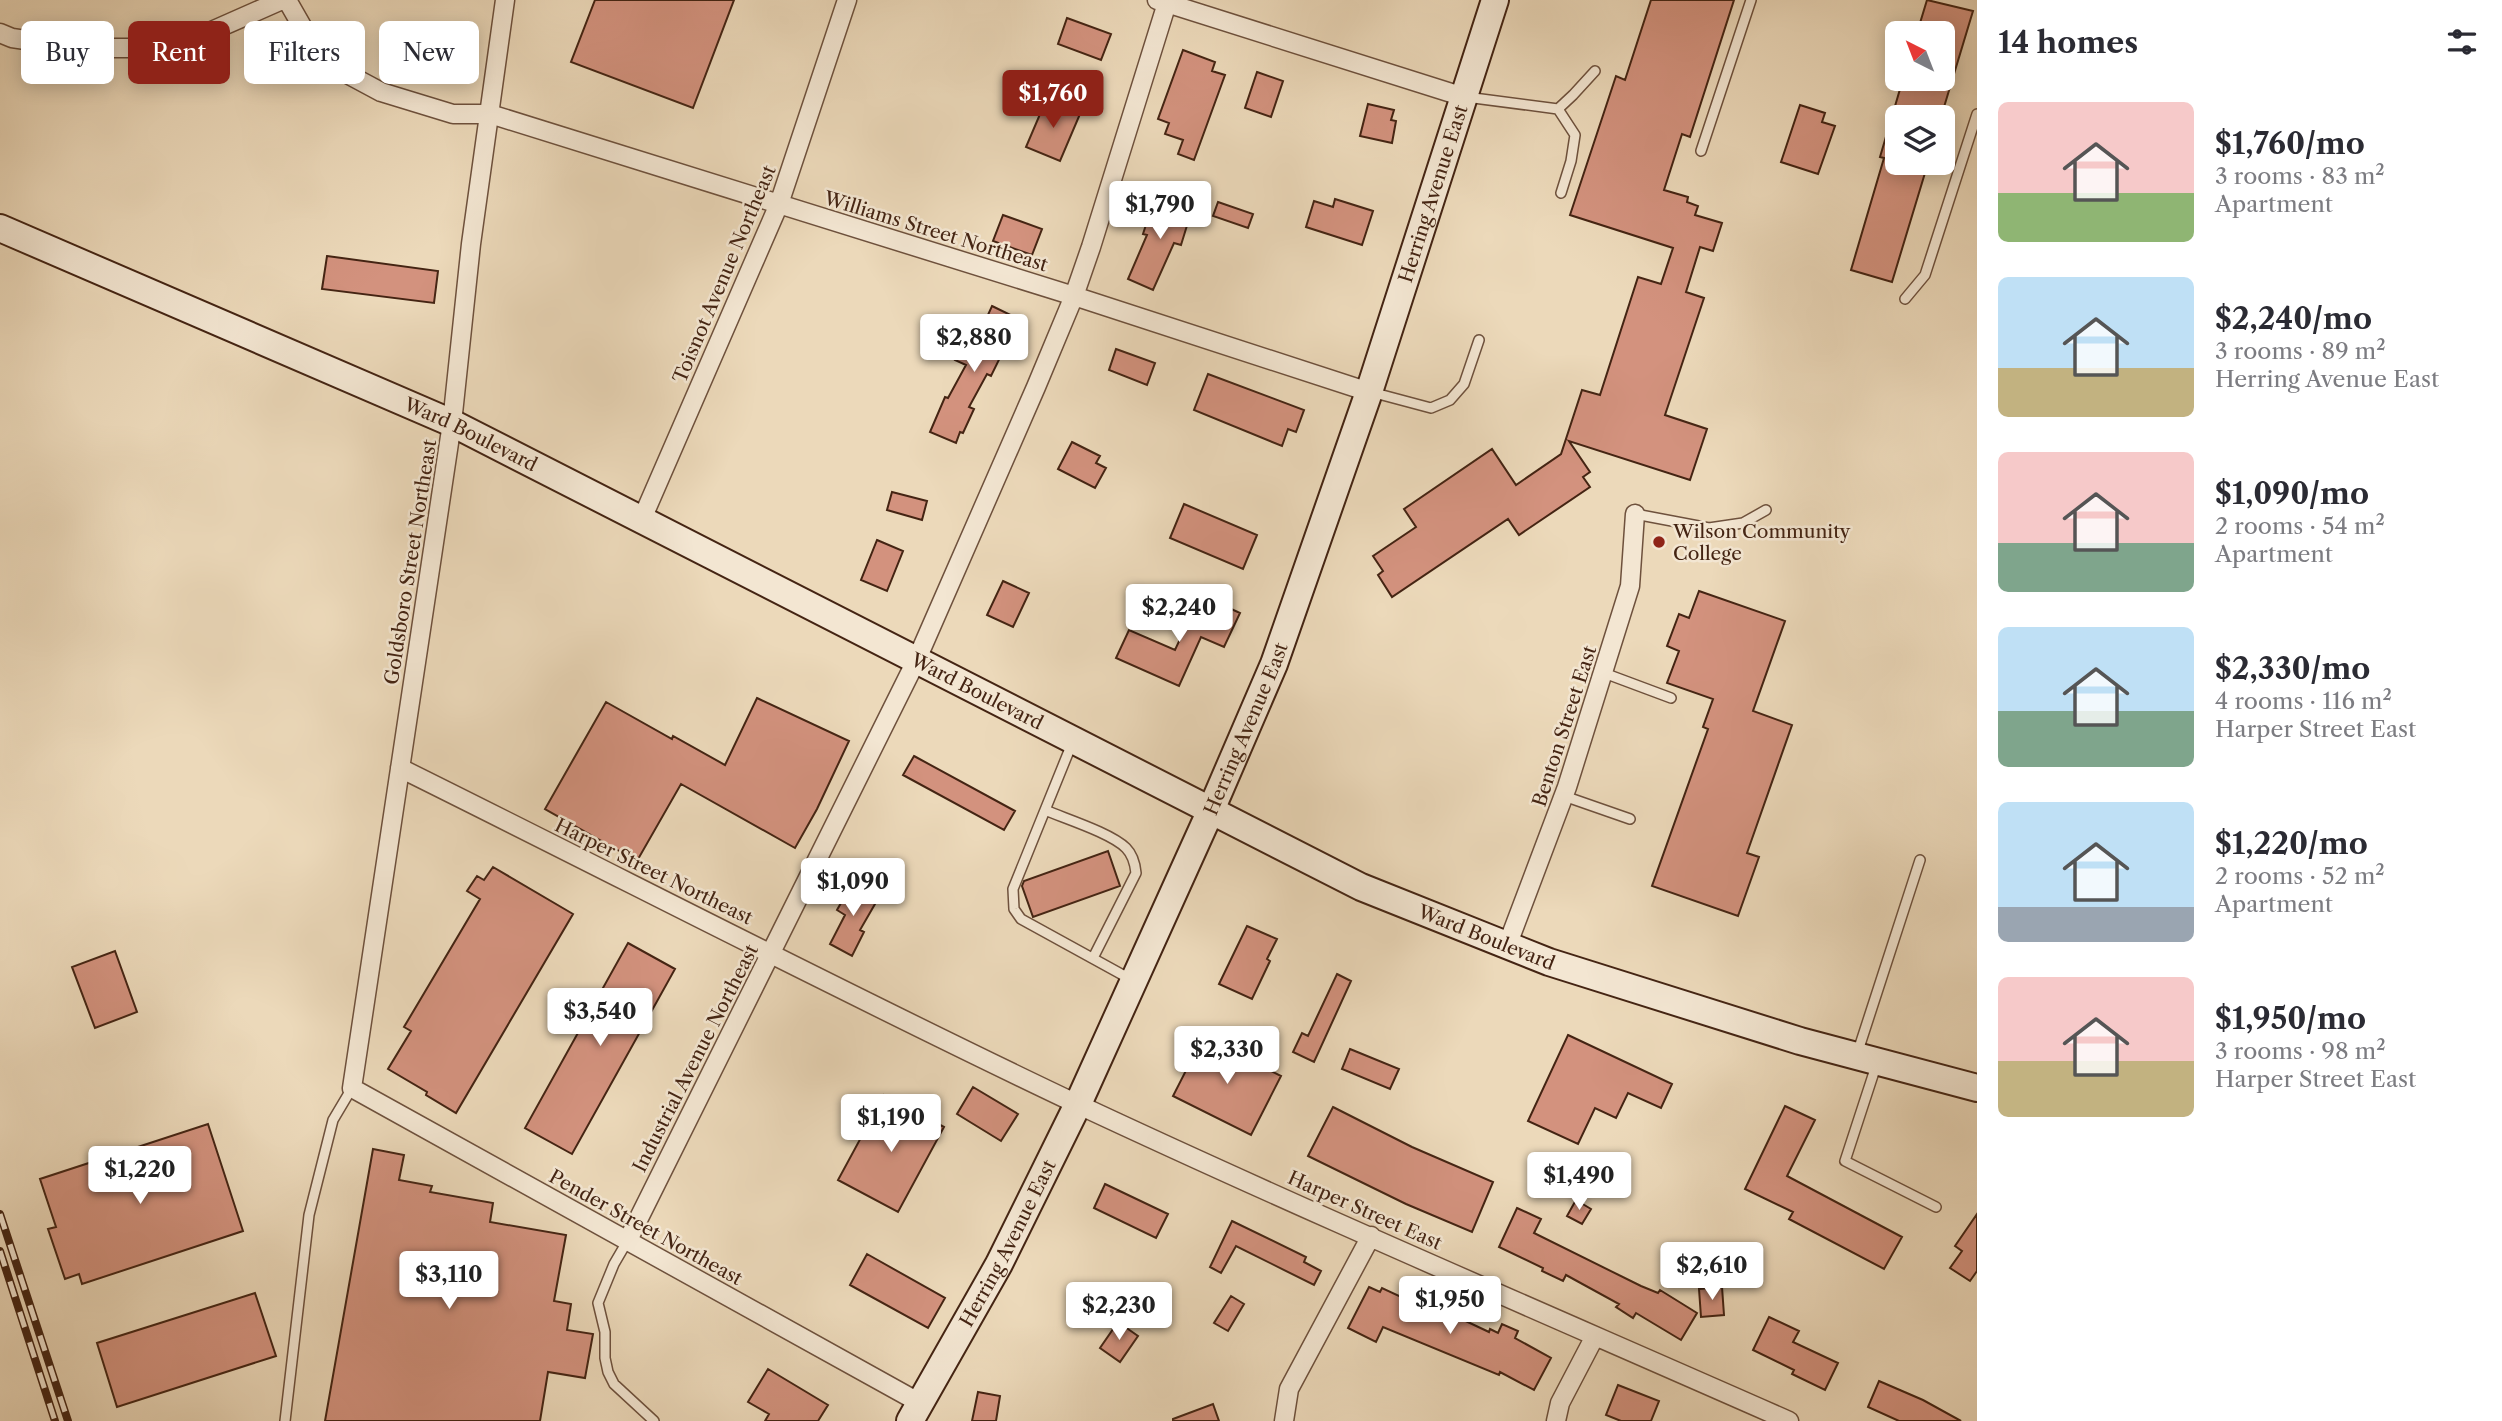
<!DOCTYPE html>
<html lang="en">
<head>
<meta charset="utf-8">
<style>
	body { margin:0; font-family:"Libre Caslon Text",serif; background:#f7f7f7; color:#2b2b33; height:100vh; display:flex; flex-direction:column; font-size:26px; white-space:nowrap }
	* { box-sizing:border-box; margin:0 }
	p { font-size:23px; color:#7c7c81 }
	.icon { flex:none; width:38px; height:38px; fill:none; stroke:currentColor; stroke-width:2; stroke-linecap:round; stroke-linejoin:round }
	.map { position:relative; flex:1; overflow:hidden }
	.sheet { display:flex; flex-direction:column; background:#fff; width:525px }
	.sheet>* { flex:none }
	.guide { position:absolute; left:21px; top:21px; width:665px; height:63px; display:flex; gap:14px }
	.needle { width:46px; rotate:318deg }
	.controls { position:absolute; left:1885px; top:21px; display:grid; gap:14px }
	.controls a { display:grid; place-items:center; width:70px; height:70px; border-radius:10px; background:#fff; box-shadow:0 4px 18px #0003; font-size:35px }
	.price { position:absolute; translate:-50% -60px; padding:0 16px; border-radius:7px; background:#fff; color:#222; font-size:23px; line-height:46px; filter:drop-shadow(0 2px 4px #0008) }
	.price::after { content:''; position:absolute; left:50%; top:42px; width:21px; height:16px; margin-left:-10px; background:inherit; clip-path:polygon(0 0,100% 0,50% 100%) }
	.price.on { background:#8f2418; color:#fff }
	ul { padding:0; list-style:none }
	li { display:flex; align-items:center; gap:21px; height:175px; padding:0 21px }
	li span { display:grid; place-items:center; flex:none; width:196px; height:140px; border-radius:10px; color:#555 }
	li>.icon { margin-inline-start:auto }
	span .icon { width:84px; height:84px; fill:#fffc; stroke-width:1 }
	li b { font-size:30px }
	h2 { display:flex; justify-content:space-between; align-items:center; height:84px; padding:0 21px; font-size:30px }
	.chip { padding:0 24px; border-radius:10px; background:#fff; box-shadow:0 4px 18px #0003; font-size:24px; line-height:63px }
	.chip.on { background:#8f2418; color:#fff }
	main { display:flex; flex:1; min-height:0 }
	.map>svg:first-child { display:block }
	.building { fill:#d3927e; stroke:#442413; stroke-width:2 }
	.lines { fill:none; stroke-linecap:round; stroke-linejoin:round }
	.service-casing { stroke:#6e513d; stroke-width:12 }
	.minor-casing { stroke:#6e513d; stroke-width:21 }
	.secondary-casing { stroke:#442413; stroke-width:30 }
	.service { stroke:#f3e6d2; stroke-width:9 }
	.minor { stroke:#f3e6d2; stroke-width:18 }
	.secondary { stroke:#f3e6d2; stroke-width:26 }
	.rail-casing { stroke:#442413; stroke-width:8 }
	.rail { stroke:#f3e6d2; stroke-width:5; stroke-dasharray:16; stroke-linecap:butt }
	.poi-dot { fill:#8f2418; stroke:#f3e6d2; stroke-width:2.5 }
	.labels { text-anchor:middle; stroke-width:5; stroke-linejoin:round; paint-order:stroke }
	.street-label { font-size:19px; fill:#442413; stroke:#f3e6d2 }
	.poi-label { font-size:19px; fill:#442413; stroke:#f3e6d2; text-anchor:start }
</style>
</head>
<body>
<main>
<div class="map">
<svg width="1977" height="1421" viewBox="0 0 1977 1421">
	<rect width="100%" height="100%" fill="#ecd9ba"/>
	<filter id="stains"><feTurbulence type="fractalNoise" baseFrequency=".00286" numOctaves="4"/><feColorMatrix values="0 0 0 0 .2 0 0 0 0 .09 0 0 0 0 .02 0 0 0 .5 -.17"/></filter>
	<radialGradient id="worn" r=".72"><stop offset=".6" stop-color="#630" stop-opacity="0"/><stop offset="1" stop-color="#630" stop-opacity=".3"/></radialGradient>
	<path class="building" d="M595,0h139l-41,108 -122,-46z
		M1651,0h83l-44,137 -8,-3 -18,56 24,7 -1,5 11,4 -3,9 27,8 -9,28 -13,-4 -14,45 18,6 -39,117 42,14 -17,51 -121,-39 21,31 -7,5 7,10 -71,48 -11,-16 -116,78 -14,-22 5,-4 -10,-15 43,-29 -12,-18 88,-60 24,36 45,-31 21,-64 18,5 38,-118 23,7 12,-36 -103,-33 46,-139 9,4z
		M1927,0l46,11 -32,106h-44v46h31l-36,119 -41,-12 33,-112 -4,-1 23,-78h39v-46h-25z
		M1067,18l44,16 -10,26 -43,-16z
		M1183,50l32,12 -3,9 13,4 -31,85 -16,-6 5,-14 -18,-6 4,-11 -11,-4z
		M1257,72l26,9 -12,36 -26,-9z
		M1046,100l34,14 -20,47 -34,-14z
		M1368,104l26,6 -3,10 5,1 -4,22 -32,-7z
		M1800,105l25,8 -3,9 13,4 -17,48 -37,-12z
		M1335,199l38,12 -11,34 -56,-18 8,-26 19,6z
		M1154,200l18,5 2,-5 19,6 -12,39 -7,-2 -21,47 -25,-11 19,-44 -4,-1z
		M1218,202l35,12 -5,14 -35,-12z
		M1003,215l39,14 -10,26 -39,-14z
		M327,256l111,15 -4,32 -112,-14z
		M992,306l27,13 -28,57 -4,-2 -18,33 5,2 -11,24 -3,-1 -4,11 -26,-11 15,-35 3,1 18,-33 -11,-5 7,-15 10,5z
		M1116,349l39,14 -8,22 -38,-15z
		M1208,374l96,36 -8,22 -8,-3 -6,17 -88,-36z
		M1072,442l28,14 -4,7 10,5 -11,20 -37,-19z
		M892,492l35,9 -5,19 -35,-10z
		M1184,504l73,31 -14,34 -73,-31z
		M877,540l26,11 -16,40 -26,-11z
		M1003,581l26,12 -16,34 -26,-12z
		M1699,591l86,30 -32,90 39,14 -45,128 12,4 -21,59 -86,-30 56,-157 -5,-2 10,-28 -46,-16 12,-32 -12,-5 12,-32 10,4z
		M1214,601l26,12 -16,34 -23,-10 -22,49 -63,-28 13,-28 46,20 19,-41 13,6z
		M757,698l92,43 -32,68 -22,39 -114,-64 -44,77 -92,-52 61,-107 66,37 1,-3 52,29z
		M914,756l101,55 -11,19 -101,-55z
		M1108,851l12,35 -87,31 -11,-31 2,-5z
		M493,867l80,47 -117,199 -30,-18 1,-3 -39,-23 23,-38 -7,-4 76,-128 -13,-8 10,-15 7,4z
		M853,882l26,15 -19,33 4,2 -12,24 -22,-12 15,-29 -8,-5z
		M1247,926l30,13 -10,20 3,2 -18,38 -33,-15z
		M628,943l47,26 -103,185 -47,-26z
		M115,951l22,61 -42,16 -23,-61z
		M1337,974l14,7 -37,81 -21,-10 9,-19 6,3z
		M1568,1035l104,49 -11,24 -33,-15 -12,25 -21,-10 -17,36 -50,-23z
		M1203,1037l78,39 -30,59 -78,-39z
		M1350,1049l49,20 -9,20 -48,-20z
		M973,1087l45,27 -17,27 -44,-27z
		M884,1095l60,32 -46,85 -60,-32z
		M1785,1106l30,14 -28,56 115,61 -18,32 -95,-50 4,-7 -48,-23z
		M1333,1107l79,40 81,35 -21,50 -66,-28 -98,-48z
		M208,1124l35,107 -161,53 -3,-10 -14,5 -17,-50 8,-2 -16,-48z
		M373,1149l31,6 -5,25 33,6 -2,6 63,11 -3,19 76,13 -12,66 17,3 -4,26 26,4 -8,44 -37,-6 -8,49h-215z
		M1105,1184l63,30 -12,24 -62,-30z
		M1576,1200l15,9 -9,15 -15,-8z
		M1517,1208l24,11 -7,14 107,53 17,7 2,-3 37,23 -16,27 -45,-27 -3,5 -17,-11 3,-3 -53,-29 -3,6 -21,-10 1,-3 -44,-21z
		M1977,1214v57l-7,10 -20,-13 12,-17 -7,-5z
		M1232,1221l74,36 -2,5 17,9 -7,14 -78,-39 -15,27 -11,-6z
		M867,1254l78,44 -17,30 -78,-43z
		M1369,1287l11,5 2,-4 32,15 3,-5 72,34 1,-3 8,4 4,-9 16,7 -3,7 36,20 -17,32 -34,-18 -1,3 -116,-48 -7,15 -28,-14z
		M1722,1287l2,28 -23,2 -2,-28z
		M255,1293l21,63 -159,51 -20,-64z
		M1231,1296l13,8 -16,27 -14,-8z
		M1769,1317l30,14 -6,11 45,21 -13,27 -33,-16 2,-4 -41,-20z
		M1118,1322l20,14 -18,26 -20,-14z
		M768,1369l60,36 -10,16h-53l4,-7 -21,-12z
		M1879,1381l44,19 38,21h-62l-31,-14z
		M1618,1385l41,16 -8,20h-30l-15,-6z
		M978,1392l22,4 -4,25h-24z
		M1213,1404l6,17h-46v-2z"/>
	<g class="lines">
		<defs>
			<path id="service" d="M1466,97l92,12 17,26 -4,26 -10,32
				M1558,109l15,-14 22,-24
				M1701,151l50,-151
				M1905,299l20,-24 52,-161
				M1371,392l60,16 19,-8 14,-16 15,-44
				M1635,514l74,14 34,-5 23,-13
				M1604,673l67,25
				M1073,741l-60,148 1,20 7,10 111,61
				M1564,796l66,23
				M1045,810c21,9 66,23 81,38 7,7 9,15 10,25l-43,85
				M1857,1054l63,-194
				M1877,1063l-32,98 91,46
				M628,1240l-14,24 -16,39 7,29v26l3,14 6,12 40,37
				M285,1421l24,-206 24,-95 19,-32"/>
			<path id="minor" d="M287,0l20,35 33,35 41,22 72,22h37l584,182 295,96
				M505,0l-34,244 -19,179 -100,665 568,315
				M1157,0l307,97
				M0,33l12,5 34,5 50,5h56l55,-15 75,-33
				M642,519l137,-315 68,-204
				M400,768c226,112 449,228 677,336 235,110 474,212 712,317
				M1507,946l60,-159 63,-201 5,-72
				M628,1240l289,-581 119,-272 38,-91 17,-49 76,-244
				M1284,1421l5,-32 82,-153
				M1556,1421l4,-18 35,-67"/>
			<g id="secondary">
				<path id="s1" d="M0,228l452,195 909,464 188,75 251,79 177,47"/>
				<path id="s2" d="M910,1421l89,-157 79,-160 133,-294 63,-146 95,-272 126,-392"/>
			</g>
		</defs>
		<use href="#service" class="service-casing"/>
		<use href="#minor" class="minor-casing"/>
		<use href="#secondary" class="secondary-casing"/>
		<use href="#service" class="service"/>
		<use href="#minor" class="minor"/>
		<use href="#secondary" class="secondary"/>
		<defs>
			<path id="rail" d="M0,1214l68,207
				M0,1251l55,170"/>
		</defs>
		<use href="#rail" class="rail-casing"/>
		<use href="#rail" class="rail"/>
	</g>
	<circle class="poi-dot" cx="1659" cy="542" r="7"/>
	<g class="labels">
		<g class="street-label">
			<text dy="7" stroke="none"><textPath href="#s2" startOffset="1337">Herring Avenue East</textPath></text>
			<text transform="translate(936 231) rotate(17)" y="7">Williams Street Northeast</text>
			<text transform="translate(724 274) rotate(-67)" y="7">Toisnot Avenue Northeast</text>
			<text dy="7" stroke="none"><textPath href="#s1" startOffset="514">Ward Boulevard</textPath></text>
			<text transform="translate(410 562) rotate(-81)" y="7">Goldsboro Street Northeast</text>
			<text dy="7" stroke="none"><textPath href="#s1" startOffset="1082">Ward Boulevard</textPath></text>
			<text transform="translate(1564 726) rotate(-72)" y="7">Benton Street East</text>
			<text dy="7" stroke="none"><textPath href="#s2" startOffset="770">Herring Avenue East</textPath></text>
			<text transform="translate(654 871) rotate(26)" y="7">Harper Street Northeast</text>
			<text dy="7" stroke="none"><textPath href="#s1" startOffset="1648">Ward Boulevard</textPath></text>
			<text transform="translate(695 1058) rotate(-63)" y="7">Industrial Avenue Northeast</text>
			<text transform="translate(1365 1210) rotate(24)" y="7">Harper Street East</text>
			<text transform="translate(646 1227) rotate(29)" y="7">Pender Street Northeast</text>
			<text dy="7" stroke="none"><textPath href="#s2" startOffset="203">Herring Avenue East</textPath></text>
		</g>
		<g class="poi-label">
			<text x="1673" y="538">Wilson Community<tspan x="1673" dy="22">College</tspan></text>
		</g>
	</g>
	<rect width="100%" height="100%" filter="url(#stains)"/>
	<rect width="100%" height="100%" fill="url(#worn)"/>
</svg>
<div class="controls">
<a><svg class="needle" viewBox="-14 -14 28 28"><path d="M0-13l5 13h-10z" fill="#e53935"/><path d="M0 13l5-13h-10z" fill="#7c7c81"/></svg></a>
<a><svg class="icon" aria-label="layers" viewBox="0 0 24 24"><path d="M12 4l9 5-9 5-9-5zM3 14l9 5 9-5"/></svg></a>
</div>
<b class="price on" style="left:1053px;top:130px">$1,760</b>
<b class="price" style="left:1160px;top:241px">$1,790</b>
<b class="price" style="left:974px;top:374px">$2,880</b>
<b class="price" style="left:1179px;top:644px">$2,240</b>
<b class="price" style="left:853px;top:918px">$1,090</b>
<b class="price" style="left:600px;top:1048px">$3,540</b>
<b class="price" style="left:1227px;top:1086px">$2,330</b>
<b class="price" style="left:891px;top:1154px">$1,190</b>
<b class="price" style="left:140px;top:1206px">$1,220</b>
<b class="price" style="left:1579px;top:1212px">$1,490</b>
<b class="price" style="left:1712px;top:1302px">$2,610</b>
<b class="price" style="left:449px;top:1311px">$3,110</b>
<b class="price" style="left:1450px;top:1336px">$1,950</b>
<b class="price" style="left:1119px;top:1342px">$2,230</b>
<div class="guide">
<a class="chip">Buy</a>
<a class="chip on">Rent</a>
<a class="chip">Filters</a>
<a class="chip">New</a>
</div>
</div>
<section class="sheet">
<h2>14 homes<svg class="icon" aria-label="filters" viewBox="0 0 24 24"><path d="M4 7h16M4 17h16"/><circle cx="9" cy="7" r="2"/><circle cx="15" cy="17" r="2"/></svg></h2>
<ul>
<li><span style="background:linear-gradient(#f6c9c9 65%,#8fb573 0)"><svg class="icon" aria-label="home" viewBox="0 0 24 24"><path d="M3 11l9-7 9 7M6 9v11h12V9"/></svg></span><div><b>$1,760/mo</b><p>3 rooms · 83 m²</p><p>Apartment</p></div></li>
<li><span style="background:linear-gradient(#bfe0f5 65%,#c2b280 0)"><svg class="icon" aria-label="home" viewBox="0 0 24 24"><path d="M3 11l9-7 9 7M6 9v11h12V9"/></svg></span><div><b>$2,240/mo</b><p>3 rooms · 89 m²</p><p>Herring Avenue East</p></div></li>
<li><span style="background:linear-gradient(#f6c9c9 65%,#7fa58c 0)"><svg class="icon" aria-label="home" viewBox="0 0 24 24"><path d="M3 11l9-7 9 7M6 9v11h12V9"/></svg></span><div><b>$1,090/mo</b><p>2 rooms · 54 m²</p><p>Apartment</p></div></li>
<li><span style="background:linear-gradient(#bfe0f5 60%,#7fa58c 0)"><svg class="icon" aria-label="home" viewBox="0 0 24 24"><path d="M3 11l9-7 9 7M6 9v11h12V9"/></svg></span><div><b>$2,330/mo</b><p>4 rooms · 116 m²</p><p>Harper Street East</p></div></li>
<li><span style="background:linear-gradient(#bfe0f5 75%,#9aa5b1 0)"><svg class="icon" aria-label="home" viewBox="0 0 24 24"><path d="M3 11l9-7 9 7M6 9v11h12V9"/></svg></span><div><b>$1,220/mo</b><p>2 rooms · 52 m²</p><p>Apartment</p></div></li>
<li><span style="background:linear-gradient(#f6c9c9 60%,#c2b280 0)"><svg class="icon" aria-label="home" viewBox="0 0 24 24"><path d="M3 11l9-7 9 7M6 9v11h12V9"/></svg></span><div><b>$1,950/mo</b><p>3 rooms · 98 m²</p><p>Harper Street East</p></div></li>
</ul>
</section>
</main>
</body>
</html>
